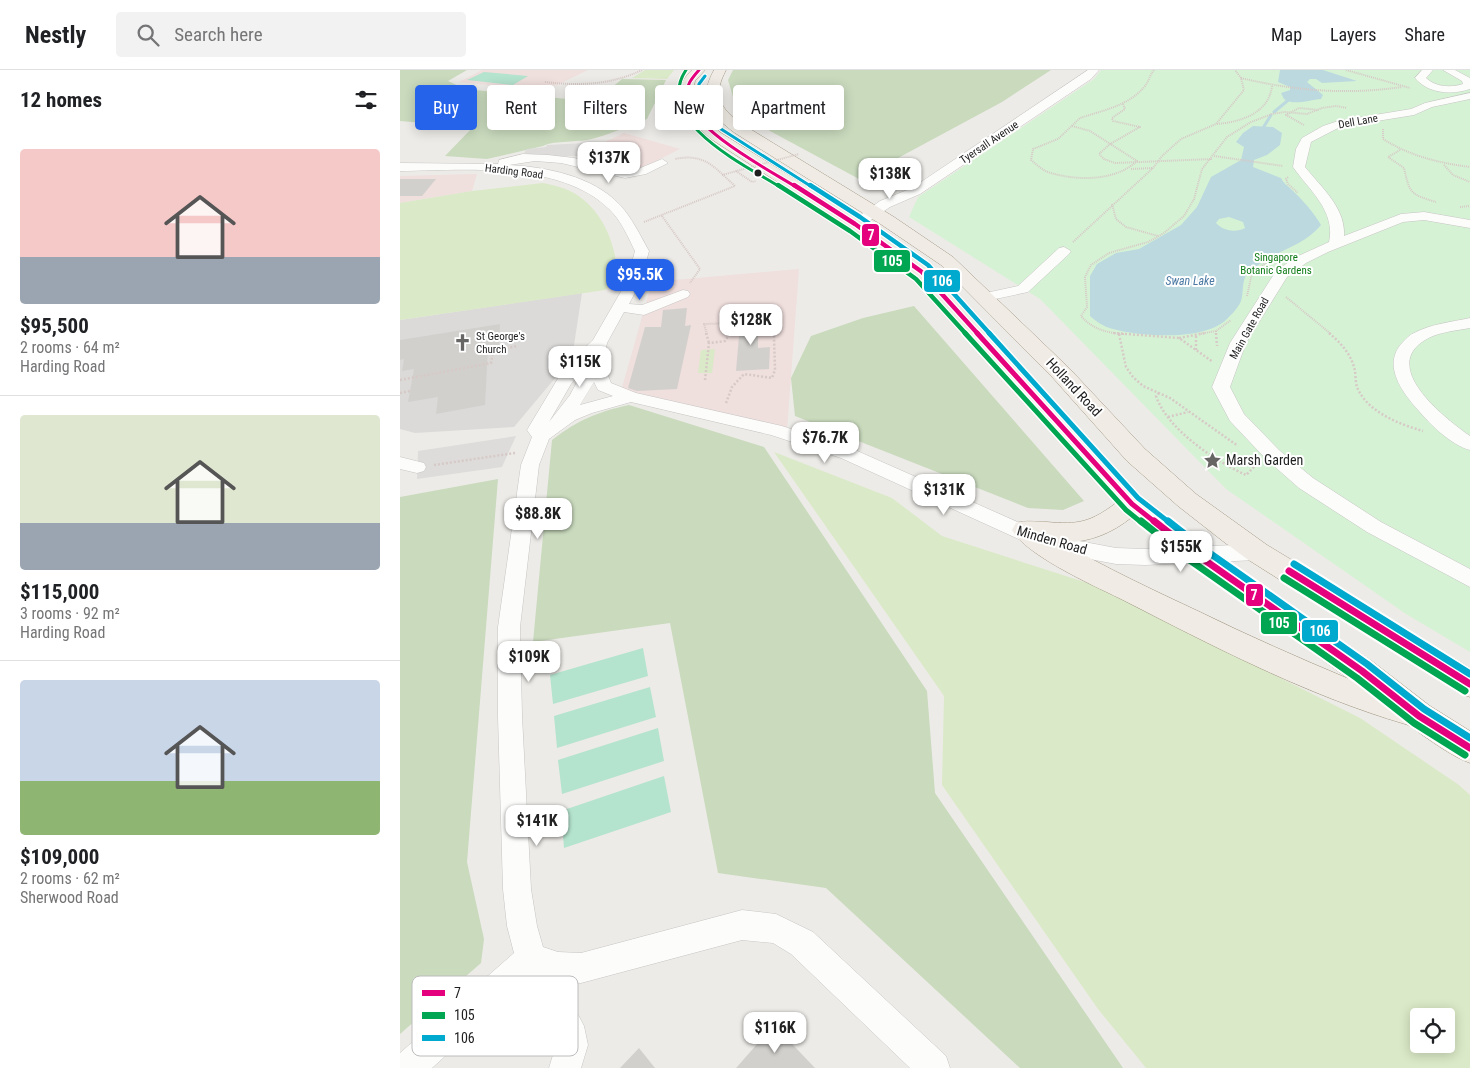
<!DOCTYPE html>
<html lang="en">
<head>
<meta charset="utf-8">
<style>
	body { margin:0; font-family:"Roboto Condensed",sans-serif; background:#f2f2f2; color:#202124; height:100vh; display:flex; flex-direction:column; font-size:19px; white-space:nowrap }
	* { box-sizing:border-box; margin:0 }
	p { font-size:16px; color:#757577 }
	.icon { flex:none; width:28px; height:28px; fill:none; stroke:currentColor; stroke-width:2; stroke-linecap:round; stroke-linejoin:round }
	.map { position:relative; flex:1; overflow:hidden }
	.drawer { display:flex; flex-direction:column; background:#fff; width:400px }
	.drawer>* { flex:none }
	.guide { position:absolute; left:15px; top:15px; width:475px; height:45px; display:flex; gap:10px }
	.buttons { position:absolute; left:1010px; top:938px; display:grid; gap:10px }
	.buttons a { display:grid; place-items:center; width:45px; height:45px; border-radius:5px; background:#fff; box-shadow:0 2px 12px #0003; font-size:25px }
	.price { position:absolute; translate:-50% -42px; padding:0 11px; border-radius:10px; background:#fff; color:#222; font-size:16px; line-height:32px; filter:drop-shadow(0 1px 2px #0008) }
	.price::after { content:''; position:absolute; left:50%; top:30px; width:15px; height:11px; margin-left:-8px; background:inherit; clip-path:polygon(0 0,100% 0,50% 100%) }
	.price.current { background:#2563eb; color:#fff }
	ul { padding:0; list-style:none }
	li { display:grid; align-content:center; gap:10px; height:265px; padding:0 20px }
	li+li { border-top:1px solid #e0e0e0 }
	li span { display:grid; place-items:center; height:155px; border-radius:5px; color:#555 }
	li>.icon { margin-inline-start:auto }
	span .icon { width:90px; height:90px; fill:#fffc; stroke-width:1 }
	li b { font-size:21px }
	h2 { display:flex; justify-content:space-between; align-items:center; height:60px; padding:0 20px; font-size:21px }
	.tag { padding:0 18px; border-radius:5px; background:#fff; box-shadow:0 2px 12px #0003; font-size:18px; line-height:45px }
	.tag.current { background:#2563eb; color:#fff }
	header { display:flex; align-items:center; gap:30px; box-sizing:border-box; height:70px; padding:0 25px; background:#fff; border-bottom:1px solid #e0e0e0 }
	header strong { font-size:24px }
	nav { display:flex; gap:28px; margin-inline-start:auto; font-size:18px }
	.search { width:350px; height:45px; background:#f2f2f2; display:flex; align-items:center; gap:12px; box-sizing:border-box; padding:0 18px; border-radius:5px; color:#757577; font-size:19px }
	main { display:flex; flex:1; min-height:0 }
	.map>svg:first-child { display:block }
	.commercial { fill:#efdfdd }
	.religious { fill:#dbdad9 }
	.grass { fill:#dae9c7; fill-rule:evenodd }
	.forest { fill:#c9dabd }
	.park { fill:#d6f2d5 }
	.pitch { fill:#b4e3ce }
	.parking { fill:#dddcdb }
	.water { fill:#bcd9df; fill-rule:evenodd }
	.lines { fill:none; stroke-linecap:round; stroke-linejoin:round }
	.stream { stroke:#bcd9df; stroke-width:3 }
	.building { fill:#d2d0cd }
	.minor-casing { stroke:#c6c5c3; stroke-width:1 }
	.major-casing { stroke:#a39885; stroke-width:1 }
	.path-far1 { stroke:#d6c9c6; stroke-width:2; stroke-dasharray:1 1; stroke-linecap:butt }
	.path { stroke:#d6c9c6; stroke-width:2.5; stroke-dasharray:2 2; stroke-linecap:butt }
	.minor { fill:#fcfcfb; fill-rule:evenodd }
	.major { fill:#f0ece5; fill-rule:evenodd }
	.path-bridge { stroke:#d6c9c6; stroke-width:2; stroke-dasharray:1 1; stroke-linecap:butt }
	.bus-1-far3-casing { stroke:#fff; stroke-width:5 }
	.bus-1-far2-casing { stroke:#fff; stroke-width:7 }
	.bus-1-far1-casing { stroke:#fff; stroke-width:8 }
	.bus-1-casing { stroke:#fff; stroke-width:11 }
	.bus-2-far3-casing { stroke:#fff; stroke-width:5 }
	.bus-2-far2-casing { stroke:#fff; stroke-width:7 }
	.bus-2-far1-casing { stroke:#fff; stroke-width:8 }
	.bus-2-casing { stroke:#fff; stroke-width:11 }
	.bus-3-far3-casing { stroke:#fff; stroke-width:5 }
	.bus-3-far2-casing { stroke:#fff; stroke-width:7 }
	.bus-3-far1-casing { stroke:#fff; stroke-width:8 }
	.bus-3-casing { stroke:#fff; stroke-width:11 }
	.bus-1-far3 { stroke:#e5007d; stroke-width:3 }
	.bus-1-far2 { stroke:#e5007d; stroke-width:4.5 }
	.bus-1-far1 { stroke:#e5007d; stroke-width:5 }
	.bus-1 { stroke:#e5007d; stroke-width:7 }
	.bus-2-far3 { stroke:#00a651; stroke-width:3 }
	.bus-2-far2 { stroke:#00a651; stroke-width:4.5 }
	.bus-2-far1 { stroke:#00a651; stroke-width:5 }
	.bus-2 { stroke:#00a651; stroke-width:7 }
	.bus-3-far3 { stroke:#00a9ce; stroke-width:3 }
	.bus-3-far2 { stroke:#00a9ce; stroke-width:4.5 }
	.bus-3-far1 { stroke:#00a9ce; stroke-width:5 }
	.bus-3 { stroke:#00a9ce; stroke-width:7 }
	.bus-dot { fill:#1f1f1f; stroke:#fff; stroke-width:2 }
	.labels { text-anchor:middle; stroke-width:4; stroke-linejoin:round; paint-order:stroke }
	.far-street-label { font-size:11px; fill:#1f1f1f; stroke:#fff }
	.far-park-label { font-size:11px; fill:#0f7b16; stroke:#fff }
	.far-poi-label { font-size:11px; fill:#1f1f1f; stroke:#fff; text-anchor:start }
	.far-water-label { font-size:12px; font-style:italic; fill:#4b79a4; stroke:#fff }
	.street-label { font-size:14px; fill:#1f1f1f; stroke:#fff }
	.poi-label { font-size:14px; fill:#1f1f1f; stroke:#fff; text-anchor:start }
	.key { fill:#fff; stroke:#bcbcbc; stroke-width:1 }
	.key-label { font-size:14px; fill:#1f1f1f }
	.line-badge { stroke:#fff; stroke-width:2 }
	.badge-label { font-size:14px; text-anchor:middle; font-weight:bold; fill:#fff }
</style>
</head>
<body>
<header>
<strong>Nestly</strong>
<div class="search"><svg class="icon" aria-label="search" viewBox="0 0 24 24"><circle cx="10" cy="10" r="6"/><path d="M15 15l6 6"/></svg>Search here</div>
<nav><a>Map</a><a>Layers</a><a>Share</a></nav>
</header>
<main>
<section class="drawer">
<h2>12 homes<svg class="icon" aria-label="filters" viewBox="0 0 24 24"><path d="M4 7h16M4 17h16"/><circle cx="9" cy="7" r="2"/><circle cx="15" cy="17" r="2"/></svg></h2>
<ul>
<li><span style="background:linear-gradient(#f6c9c9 70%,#9aa5b1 0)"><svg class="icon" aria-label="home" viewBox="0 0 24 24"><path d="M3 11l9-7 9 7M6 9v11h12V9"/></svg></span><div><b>$95,500</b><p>2 rooms · 64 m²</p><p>Harding Road</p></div></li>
<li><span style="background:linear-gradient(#dfe7d0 70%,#9aa5b1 0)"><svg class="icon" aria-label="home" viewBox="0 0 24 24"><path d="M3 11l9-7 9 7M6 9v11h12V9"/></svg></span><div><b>$115,000</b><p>3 rooms · 92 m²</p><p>Harding Road</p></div></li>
<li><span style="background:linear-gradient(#c9d6e8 65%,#8fb573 0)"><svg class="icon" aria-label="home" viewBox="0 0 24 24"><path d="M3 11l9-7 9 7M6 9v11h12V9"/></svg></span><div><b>$109,000</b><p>2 rooms · 62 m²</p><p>Sherwood Road</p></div></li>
</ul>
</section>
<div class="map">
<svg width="1070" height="998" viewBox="0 0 1070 998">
	<rect width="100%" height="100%" fill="#edebe7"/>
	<path class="commercial" d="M82,0h106l-31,15 -41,3 -57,-6z
		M224,63l56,16 -44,22 -50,-15 4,-7z
		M77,104l-5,17 -72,12v-27z
		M399,199l-12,161 -166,-39 31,-109z"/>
	<path class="religious" d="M182,223l-10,65 -58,69 -99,6 -15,-4v-109z"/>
	<path class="grass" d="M245,0h29l-7,9 -35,-1z
		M143,113c9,2 19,4 27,8 31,15 48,54 47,88l-12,11 -205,30v-117l72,-12z
		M315,279l-3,24h-14l3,-23z
		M374,382l118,46 50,38 158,51 260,131 99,67 11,10v273h-324l-48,-59 -156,-224 2,-89zM1019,946h27v28h-27z"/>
	<path class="forest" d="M0,0h67l-19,11 17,8 102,10 38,-6 17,-14 44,1 -19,39c-20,7 -40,17 -60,21 -12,2 -36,1 -44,6l-56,13 -42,-3 28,-29 -73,-6z
		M333,0h318l-49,32 -143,77 -89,-48 -34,-24 -8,-27z
		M514,236l170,195 -21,9 -35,-2 -233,-92 -4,-38 20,-42 52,-18z
		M229,335l135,42 163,244 8,102 188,275h-103l-194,-180 -108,-15 -48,-250 -137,19 19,-202c26,-20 45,-28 77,-35z
		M98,409l-31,383 17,77 -3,24 -81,71v-537z"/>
	<path class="park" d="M701,0h369v582l-64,-38 -180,-125 -186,-190 -131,-82 9,-20 176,-118z"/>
	<path class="pitch" d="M84,2l44,4 -15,9 -46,-5z
		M243,578l5,28 -95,28 -3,-29z
		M250,617l6,30 -99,31 -3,-32z
		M258,658l6,33 -102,33 -4,-34z
		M264,706l7,36 -107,36 -3,-37z"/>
	<path class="parking" d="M186,73l-6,13 -38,1 -18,-4 3,-4 19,-2 1,-2z
		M116,366l-14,31 -85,12 1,-28z"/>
	<path class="water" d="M880,0h43l34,11 -35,2 -6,-4h-6l-3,3 16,13 -2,4c-12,1 -28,7 -37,0l-3,-6 9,-3v-3l-12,-5z
		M853,56l20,1 9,6 -2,12 -13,10 -13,5 -1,7 28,11c3,6 6,7 11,12 10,9 23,24 29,35 -15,19 -41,25 -60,38 -4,3 -10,6 -13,9 -7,9 -4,20 -7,29 -2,6 -10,14 -14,18 -22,22 -86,18 -114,10 -9,-2 -16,-7 -23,-13v-40l7,-12 19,-11 23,-4 42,-24 16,-18 14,-30 30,-17 3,-13 -8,-5 7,-9zM829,147l14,5 2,6c-9,5 -22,3 -29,-5l3,-4z"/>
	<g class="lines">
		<path class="stream" d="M874,42l18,-15
			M860,63l11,-18"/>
	</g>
	<path class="building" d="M0,109h36l-14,17h-22z
		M287,238l-2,18 6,-1 -14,64 -40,2 -9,-3 17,-61h16l2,-17z
		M358,242l-2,21h2v15l12,-1 -1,22 -33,2 5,-58z
		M100,254l-1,22 -11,2 -3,57 -49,9 2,-17 -30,5 6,-33 -12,2 2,-12 -4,1v-20z
		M374,955l41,43h-79z
		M239,978l16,20h-35z"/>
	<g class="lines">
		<defs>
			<path id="minor" d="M688,0h11l-8,9 -171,115 -30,13 -30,20h-10l-2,-3 32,-23 32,-13z
				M1022,0h11l-7,8c10,9 24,10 37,6l-1,-3 -19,-11h12l15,8v11c-18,6 -42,5 -55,-11z
				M1070,23v6l-38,8 -18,8 -74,12 -29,15 -6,25c16,20 41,41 39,69l57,-22 23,-2 46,8v8l-46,-8 -21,2 -75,30 -22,11 -19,14 -41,66 -16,44 14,27 35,36 34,28 68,44 89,47v18l-103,-55 -68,-44 -34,-30 -35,-37 -18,-34 18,-44 46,-72 20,-14 33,-15c7,-31 -20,-52 -36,-75l3,-18 6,-11 21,-12 15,-5 73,-12 14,-6z
				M123,84l25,1 26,3 51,12 13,-1 24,-10 6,4 -22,11 -21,4 -64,-15 -26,-2 -26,4c37,2 84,11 111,40 12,13 20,30 29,46l-8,30 -12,23 13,1 41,-15 5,1 2,3 -2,3 -39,16 -5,2 -20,-3 -17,31 -4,20 8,20 25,10 146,33 73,24 183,81 41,10 37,7 29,1 112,-5 7,3 3,5 -3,5 -7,3 -112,5 -29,-1 -37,-7 -54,-15 -184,-84 -70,-23 -140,-33 -39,11 -17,7 -26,19 -10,26 -19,162 2,89 9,173 6,37 6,21 15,5 23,1 161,-43 34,4 37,18 133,124 4,12h-40l-119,-114 -18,-11 -31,-3 -161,43 -20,-1 23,44 4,19 -7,23h-32l7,-23 -3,-15 -26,-48 -95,86h-32v-15l114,-100 -7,-27 -4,-37 -5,-173v-89l23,-162 11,-28 -5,-7 30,-50 17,-22 19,-18 34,-59 8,-30c-7,-14 -14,-31 -26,-42 -49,-48 -145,-39 -209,-38v-8l98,1 1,-4zM186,295l-16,30 -21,27 22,-38zM194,312l4,8 15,6 -33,9z
				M664,177l7,4 -2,3 -41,38 -42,9 -5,-1 -2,-3 2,-3 37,-8 41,-38z
				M1070,248v10c-15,3 -35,4 -48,14 -40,28 25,78 48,94v14c-19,-5 -39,-25 -52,-40 -16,-18 -36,-45 -16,-67 4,-4 7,-8 12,-10 17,-9 37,-11 56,-15z
				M0,387l24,6 2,4 -2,4 -7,2 -17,-4z"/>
			<path id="major" d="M292,0h13l-10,11 -2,9 3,15 13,17 12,11 140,87 68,48 212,230 65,49 167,115 57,44 40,25v32c-18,-7 -33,-18 -49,-29 -4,-3 -11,-9 -16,-10 -99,-29 -194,-79 -286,-126 -29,-14 -93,-43 -107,-68l4,-7c10,-3 20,-1 31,-1 31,3 44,0 69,-19l-201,-227 -66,-48 -138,-89c-21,-19 -47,-43 -19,-69zM732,447l54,44 163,118c-50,-21 -100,-43 -149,-67 -47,-22 -94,-44 -139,-70 27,1 50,-8 71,-25z
				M314,0h12c-12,23 -9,34 11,51l157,96 59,40 116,111 76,81 51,45 71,51 203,123v29l-11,-4 -212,-134 -23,-17 -46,-36 -51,-45 -74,-83 -112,-113 -59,-40 -147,-92c-25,-19 -38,-32 -21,-63z"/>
		</defs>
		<use href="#minor" class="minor-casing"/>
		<use href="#major" class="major-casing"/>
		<path class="path-far1" d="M946,0l64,18
			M841,8c54,13 106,17 161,9
			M145,12c34,4 66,3 97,-12
			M723,34l2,5 -13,9 1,3 27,6 -30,17 -11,10 5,5 11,4 97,-4
			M696,43c17,-5 37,-12 48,-26 5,-5 5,-11 10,-17
			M817,54c24,-2 52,-11 55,-38
			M904,55l-18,-10 13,-7 20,2
			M983,59v10c27,17 56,24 87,28
			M1000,80l-12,7 16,11c6,26 6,26 32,34
			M814,86l69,10
			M1044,95l9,10 17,7
			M731,99l22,-1
			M336,101l16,11 4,-1
			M888,107l-2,2 2,5 10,9
			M712,134l4,15 10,8 32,9
			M1060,137l10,-1
			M262,146l38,53 -10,14
			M244,152l91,-36c-21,-19 -30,-33 -60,-27
			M673,172l80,-74 9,-12 19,-17 35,-15 28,-34 -3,-12 -6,-8
			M847,226l5,-23 22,-16
			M886,227l45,37
			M816,261v3
			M307,264l-3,-10 33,-1
			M329,264l32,-5 10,5
			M724,264c-17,-1 -32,-5 -43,-18l6,-9 -2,-30 6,-12 18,-12 39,-11 16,-9 20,-17 10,-17 8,-30 25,-32 24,-15 21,-8 13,-2 22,2 15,-6 14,-2 11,2
			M799,264l17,-3 15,-11"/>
		<path class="path" d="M306,263l3,10
			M713,263l66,5 34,24
			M816,263l1,13
			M929,263c11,9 21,20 25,34 2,6 1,14 3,20 10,25 42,37 66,44
			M719,264l7,33 7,10 10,9 27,12 68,48
			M796,266v14
			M779,268l26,-5
			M79,284l38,-8
			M0,310l91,-17 2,-11
			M305,310l4,-37 16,-2 5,-8
			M0,323l10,-2
			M759,323l-3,3c11,33 59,65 90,79l11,-11
			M326,333l6,-16 12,-13 28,4 3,-8 -1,-34 -5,-3
			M768,347l20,-5
			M34,395l81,-12"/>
		<use href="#minor" class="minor"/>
		<use href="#major" class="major"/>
		<path class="path-bridge" d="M672,56l18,5 47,30c-21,20 -59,20 -86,12 -8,-2 -14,-8 -20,-13l2,-11 25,-10 22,-21 16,-5
			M322,105l77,-21"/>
		<defs>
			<path id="bus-1-far3" d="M299,0c-7,8 -14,16 -12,27 4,32 82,73 109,90"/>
			<path id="bus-1-far2" d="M394,115l61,39 67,48 56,62"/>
			<path id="bus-1-far1" d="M577,263l155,171 24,19"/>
			<path id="bus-1" d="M754,451l42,33 166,117 57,45 51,32
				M889,501l181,113"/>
			<path id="bus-2-far3" d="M286,0c-34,51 59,95 94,117"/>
			<path id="bus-2-far2" d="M378,115l72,46 66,48 50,55"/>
			<path id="bus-2-far1" d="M565,263l161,177 16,13"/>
			<path id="bus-2" d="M741,451l50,40 166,117 57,45 51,32
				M884,508l181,113"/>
			<path id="bus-3-far3" d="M305,6l-6,8 -3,14 7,13 18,18 91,58"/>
			<path id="bus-3-far2" d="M410,115l50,32 68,48 62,69"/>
			<path id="bus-3-far1" d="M589,263l149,165 32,25"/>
			<path id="bus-3" d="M768,451l33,26 166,117 57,45 46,29
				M894,494l176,110"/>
		</defs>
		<use href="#bus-1-far3" class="bus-1-far3-casing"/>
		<use href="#bus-1-far2" class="bus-1-far2-casing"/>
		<use href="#bus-1-far1" class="bus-1-far1-casing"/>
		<use href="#bus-1" class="bus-1-casing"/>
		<use href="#bus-2-far3" class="bus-2-far3-casing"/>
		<use href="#bus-2-far2" class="bus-2-far2-casing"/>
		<use href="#bus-2-far1" class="bus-2-far1-casing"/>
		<use href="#bus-2" class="bus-2-casing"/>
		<use href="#bus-3-far3" class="bus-3-far3-casing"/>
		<use href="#bus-3-far2" class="bus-3-far2-casing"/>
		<use href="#bus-3-far1" class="bus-3-far1-casing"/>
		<use href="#bus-3" class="bus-3-casing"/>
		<use href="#bus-1-far3" class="bus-1-far3"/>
		<use href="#bus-1-far2" class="bus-1-far2"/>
		<use href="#bus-1-far1" class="bus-1-far1"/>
		<use href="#bus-1" class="bus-1"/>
		<use href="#bus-2-far3" class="bus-2-far3"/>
		<use href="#bus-2-far2" class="bus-2-far2"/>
		<use href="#bus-2-far1" class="bus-2-far1"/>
		<use href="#bus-2" class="bus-2"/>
		<use href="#bus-3-far3" class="bus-3-far3"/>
		<use href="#bus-3-far2" class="bus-3-far2"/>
		<use href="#bus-3-far1" class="bus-3-far1"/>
		<use href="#bus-3" class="bus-3"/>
	</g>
	<defs>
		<symbol id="church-bare" viewBox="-9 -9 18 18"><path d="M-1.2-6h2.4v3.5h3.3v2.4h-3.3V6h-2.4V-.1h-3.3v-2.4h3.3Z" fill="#676665" stroke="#fff" stroke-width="2.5" paint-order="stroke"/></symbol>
		<symbol id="sight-bare" viewBox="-9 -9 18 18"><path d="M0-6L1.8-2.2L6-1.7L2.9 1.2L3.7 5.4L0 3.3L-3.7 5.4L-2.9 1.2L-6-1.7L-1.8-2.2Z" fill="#676665" stroke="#fff" stroke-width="2.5" paint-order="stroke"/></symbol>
	</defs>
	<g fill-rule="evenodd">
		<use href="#church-bare" x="50" y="260" width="25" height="25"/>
		<use href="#sight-bare" x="800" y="378" width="25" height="25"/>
	</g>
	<circle class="bus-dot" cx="358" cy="103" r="4.5"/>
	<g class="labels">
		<g class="far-street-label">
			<text transform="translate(958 51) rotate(-10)" y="4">Dell Lane</text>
			<text transform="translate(589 72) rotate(-34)" y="4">Tyersall Avenue</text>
			<text transform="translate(114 101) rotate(7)" y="4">Harding Road</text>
			<text transform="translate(849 258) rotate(-61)" y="4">Main Gate Road</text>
		</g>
		<g class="far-park-label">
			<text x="876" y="191">Singapore<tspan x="876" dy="13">Botanic Gardens</tspan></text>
		</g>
		<g class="far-poi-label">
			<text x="76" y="270">St George's<tspan x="76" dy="13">Church</tspan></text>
		</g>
		<g class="far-water-label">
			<text x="790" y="215">Swan Lake</text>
		</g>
		<g class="street-label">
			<text transform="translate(674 317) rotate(47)" y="5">Holland Road</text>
			<text transform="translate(652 470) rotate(16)" y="5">Minden Road</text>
		</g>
		<g class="poi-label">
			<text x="826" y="395">Marsh Garden</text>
		</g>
	</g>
	<rect x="12" y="906" width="166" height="80" rx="8" class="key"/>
	<rect x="22" y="920" width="23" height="6" fill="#e5007d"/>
	<rect x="22" y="942" width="23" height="7" fill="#00a651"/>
	<rect x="22" y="965" width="23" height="6" fill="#00a9ce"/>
	<g class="key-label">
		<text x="54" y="928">7</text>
		<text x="54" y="950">105</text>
		<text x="54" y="973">106</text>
	</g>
	<g class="line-badge">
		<rect x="461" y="153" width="19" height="24" rx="5" fill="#e5007d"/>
		<rect x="473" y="179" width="38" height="24" rx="5" fill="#00a651"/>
		<rect x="523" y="199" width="38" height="24" rx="5" fill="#00a9ce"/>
		<rect x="845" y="513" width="19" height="24" rx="5" fill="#e5007d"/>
		<rect x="860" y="541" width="38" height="24" rx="5" fill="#00a651"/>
		<rect x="901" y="549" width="38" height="24" rx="5" fill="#00a9ce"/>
	</g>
	<g class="badge-label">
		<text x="471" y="170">7</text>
		<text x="492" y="196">105</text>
		<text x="542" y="216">106</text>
		<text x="854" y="530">7</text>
		<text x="879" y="558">105</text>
		<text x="920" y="566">106</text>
	</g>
</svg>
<div class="buttons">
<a><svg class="icon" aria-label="locate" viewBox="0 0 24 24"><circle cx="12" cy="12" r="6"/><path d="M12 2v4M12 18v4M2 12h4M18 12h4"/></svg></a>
</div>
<b class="price" style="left:209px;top:114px">$137K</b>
<b class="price" style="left:490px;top:130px">$138K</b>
<b class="price current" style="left:240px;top:231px">$95.5K</b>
<b class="price" style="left:351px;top:276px">$128K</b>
<b class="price" style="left:180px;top:318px">$115K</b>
<b class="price" style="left:425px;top:394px">$76.7K</b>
<b class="price" style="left:544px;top:446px">$131K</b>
<b class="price" style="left:138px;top:470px">$88.8K</b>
<b class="price" style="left:781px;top:503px">$155K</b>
<b class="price" style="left:129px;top:613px">$109K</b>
<b class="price" style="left:137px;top:777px">$141K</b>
<b class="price" style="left:375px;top:984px">$116K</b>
<div class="guide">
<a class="tag current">Buy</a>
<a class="tag">Rent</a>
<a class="tag">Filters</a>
<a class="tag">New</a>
<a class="tag">Apartment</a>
</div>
</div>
</main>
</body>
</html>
